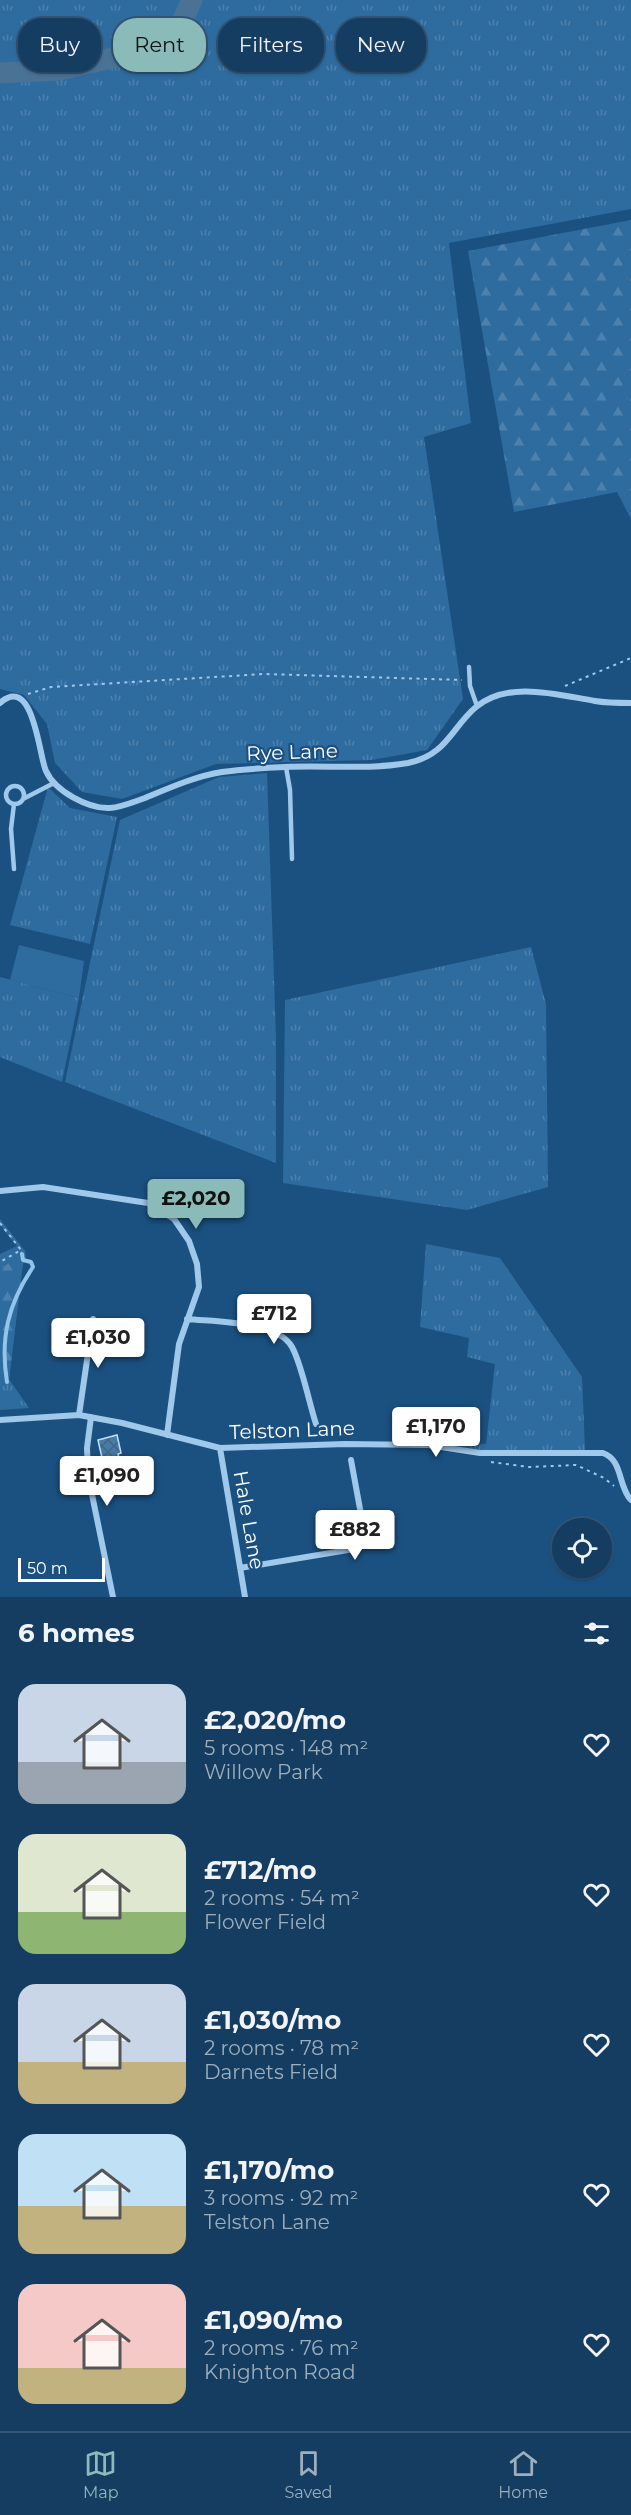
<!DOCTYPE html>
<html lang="en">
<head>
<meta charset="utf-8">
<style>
	body { margin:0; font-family:Montserrat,sans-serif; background:#1d4467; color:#f1f3f6; height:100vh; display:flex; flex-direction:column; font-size:22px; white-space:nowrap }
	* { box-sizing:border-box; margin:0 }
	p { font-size:20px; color:#9daebd }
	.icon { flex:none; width:33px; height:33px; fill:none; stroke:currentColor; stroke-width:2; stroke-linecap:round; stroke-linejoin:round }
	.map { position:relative; height:1597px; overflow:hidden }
	.panel { display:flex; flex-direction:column; background:#143d61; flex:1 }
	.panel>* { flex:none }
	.hud { position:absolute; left:18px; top:18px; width:596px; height:54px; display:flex; gap:12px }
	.tools { position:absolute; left:552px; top:1518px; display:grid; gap:12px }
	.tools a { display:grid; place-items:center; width:60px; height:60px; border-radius:50%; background:#143d61; box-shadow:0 2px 4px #0004,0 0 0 2px #335676; font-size:30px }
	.scale { position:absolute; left:18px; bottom:15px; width:87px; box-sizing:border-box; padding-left:6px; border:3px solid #fff; border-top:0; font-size:16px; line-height:21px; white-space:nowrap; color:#fff; -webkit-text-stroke:4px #1b5181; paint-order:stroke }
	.price { position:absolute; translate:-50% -51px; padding:0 14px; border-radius:6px; background:#fff; color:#222; font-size:20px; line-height:39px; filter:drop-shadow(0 2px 3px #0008) }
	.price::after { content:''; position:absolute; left:50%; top:36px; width:18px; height:14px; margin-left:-9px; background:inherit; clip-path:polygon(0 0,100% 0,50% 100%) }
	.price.selected { background:#8bbbb9; color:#111 }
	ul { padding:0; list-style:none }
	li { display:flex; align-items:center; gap:18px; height:150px; padding:0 18px }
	li span { display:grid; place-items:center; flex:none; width:168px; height:120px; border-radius:18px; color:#555 }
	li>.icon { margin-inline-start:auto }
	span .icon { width:72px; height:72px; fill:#fffc; stroke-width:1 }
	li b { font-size:26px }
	h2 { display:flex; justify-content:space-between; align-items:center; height:72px; padding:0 18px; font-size:26px }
	.tag { padding:0 21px; border-radius:24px; background:#143d61; box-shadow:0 2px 4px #0004,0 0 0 2px #335676; font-size:21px; line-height:54px }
	.tag.selected { background:#8bbbb9; color:#111 }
	.dock { display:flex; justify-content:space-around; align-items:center; height:84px; border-top:2px solid #335676; background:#143d61; font-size:16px; color:#9daebd }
	.dock a { display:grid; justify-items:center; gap:3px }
	.dock .selected { color:#8bbbb9 }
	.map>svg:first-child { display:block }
	.grass { fill:url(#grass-tufts) }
	.forest { fill:url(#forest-firs) }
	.garden { fill:#2e6b9f }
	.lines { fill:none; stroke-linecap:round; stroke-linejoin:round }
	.stream { stroke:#92c4ec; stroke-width:4 }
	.river { stroke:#4a7295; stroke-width:21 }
	.building { fill:url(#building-cross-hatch); stroke:#c3e0f7; stroke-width:1.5 }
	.path { stroke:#9fc8ea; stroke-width:2; stroke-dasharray:3 4.5; stroke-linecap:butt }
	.service { stroke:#9fc8ea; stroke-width:4.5 }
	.minor { stroke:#9fc8ea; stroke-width:6 }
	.labels { text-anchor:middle; stroke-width:4.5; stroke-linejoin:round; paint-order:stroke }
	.street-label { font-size:20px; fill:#fff; stroke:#1b5181 }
</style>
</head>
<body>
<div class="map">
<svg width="631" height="1597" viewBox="0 0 631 1597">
	<defs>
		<pattern id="grass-tufts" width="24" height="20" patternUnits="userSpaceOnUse" patternTransform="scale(1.5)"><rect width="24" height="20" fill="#2e6b9f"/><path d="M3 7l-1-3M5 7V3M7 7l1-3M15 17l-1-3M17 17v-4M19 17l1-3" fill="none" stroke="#4d81ad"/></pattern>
		<pattern id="forest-firs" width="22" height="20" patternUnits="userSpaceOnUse" patternTransform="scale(1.5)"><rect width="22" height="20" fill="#2e6b9f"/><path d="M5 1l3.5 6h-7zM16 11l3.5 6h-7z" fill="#4d81ad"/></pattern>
		<pattern id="building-cross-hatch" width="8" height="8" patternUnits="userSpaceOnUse" patternTransform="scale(1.5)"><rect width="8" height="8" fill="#447bab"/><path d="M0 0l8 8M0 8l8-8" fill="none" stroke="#48647c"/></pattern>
	</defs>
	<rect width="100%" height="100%" fill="#1b5181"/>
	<path class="grass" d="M0,0h631v209l-182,34 22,180 -47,14 39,262 -36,51 -55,10 -156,4 -94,35 -40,-7 -27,-29 -8,-39 -23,-29 -24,-6z
		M267,773l9,264v126l-211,-81 55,-262 99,-43z
		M48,787l22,21 47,9 -27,127 -80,-19z
		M531,947l15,57 2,183 -81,23 -184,-27 2,-183z
		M0,977l79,21 -17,84 -62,-25z
		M0,1219l25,32 1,8 -3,5 -2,12 -12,103 20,29 -29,2v-156l17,-8 -17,-21z
		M426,1244l74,14 82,119 3,73h-103l-28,-2v-6l32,2 9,-80 -28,-7 2,-19 -49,-11z"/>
	<path class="forest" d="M631,220v299l-14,-27 -103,20 -46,-261z
		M14,1260l9,4 -14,115 -9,2v-112z"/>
	<path class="garden" d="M19,945l65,16 -5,37 -69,-18z"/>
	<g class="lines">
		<path class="stream" d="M7,1382c-7,-44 1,-78 26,-115l-2,-5 -8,-2 -1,-6"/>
		<path class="river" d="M0,73l59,-3 53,-12 45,-5 9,-5 8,-9 18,-39"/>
	</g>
	<path class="building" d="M117,1435l4,18 -3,1 1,4 -13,3 -1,-4 -3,1 -4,-18z"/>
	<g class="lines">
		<path class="path" d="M565,686l66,-28
			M28,694l23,-7 213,-13 198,6
			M0,1223l21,27 -21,12
			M491,1462l38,5 47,-2 28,13 10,8"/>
		<path class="service" d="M469,667l1,19 7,20
			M286,767l4,23 2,69
			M6 795a9 9 0 1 1 18 0a9 9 0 1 1-18 0Z
			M23,799l31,-16
			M14,804l-3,25 3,40"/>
		<path class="minor" d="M0,703c34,-30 39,54 46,68 9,20 42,38 64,37 12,-1 23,-6 35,-10 24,-10 51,-22 77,-26 21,-3 42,-4 63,-5 41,-2 83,3 123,-4 39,-8 43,-35 68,-56 33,-27 82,-12 119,-6 12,2 24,2 36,2
			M0,1191l43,-4 105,16 26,16 15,22 8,23 2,23 -20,57 -12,91
			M187,1319c28,3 91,2 105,28 10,18 17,56 24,77
			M79,1415l14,-96
			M91,1417l-4,31 1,27 25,122
			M0,1420l79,-5 43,8 98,25 125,-4 83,1 52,8h123c20,7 15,34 28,47
			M220,1448l25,149
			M240,1568l114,-19 7,-5 4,-8 -14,-76"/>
	</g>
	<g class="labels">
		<g class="street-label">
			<text transform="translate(292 752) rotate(-2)" y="7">Rye Lane</text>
			<text transform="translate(292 1430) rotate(-2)" y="7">Telston Lane</text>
			<text transform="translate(249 1520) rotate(80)" y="7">Hale Lane</text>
		</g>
	</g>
</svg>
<div class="tools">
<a><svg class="icon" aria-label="locate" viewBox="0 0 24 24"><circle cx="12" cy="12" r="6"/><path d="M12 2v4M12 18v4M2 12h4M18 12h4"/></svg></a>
</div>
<div class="scale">50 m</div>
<b class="price selected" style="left:196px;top:1230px">£2,020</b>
<b class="price" style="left:274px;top:1345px">£712</b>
<b class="price" style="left:98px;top:1369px">£1,030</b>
<b class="price" style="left:436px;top:1458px">£1,170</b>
<b class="price" style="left:107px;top:1507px">£1,090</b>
<b class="price" style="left:355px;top:1561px">£882</b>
<div class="hud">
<a class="tag">Buy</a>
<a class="tag selected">Rent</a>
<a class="tag">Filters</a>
<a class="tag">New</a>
</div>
</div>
<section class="panel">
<h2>6 homes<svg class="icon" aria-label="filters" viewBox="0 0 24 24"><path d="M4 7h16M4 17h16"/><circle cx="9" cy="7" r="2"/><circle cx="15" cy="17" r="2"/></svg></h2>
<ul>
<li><span style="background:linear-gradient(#c9d6e8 65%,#9aa5b1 0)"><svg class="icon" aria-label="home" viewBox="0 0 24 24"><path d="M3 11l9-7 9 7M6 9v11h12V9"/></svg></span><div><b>£2,020/mo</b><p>5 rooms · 148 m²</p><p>Willow Park</p></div><svg class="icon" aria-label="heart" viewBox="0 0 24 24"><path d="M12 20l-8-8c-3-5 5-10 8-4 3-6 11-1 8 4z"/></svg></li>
<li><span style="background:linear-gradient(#dfe7d0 65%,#8fb573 0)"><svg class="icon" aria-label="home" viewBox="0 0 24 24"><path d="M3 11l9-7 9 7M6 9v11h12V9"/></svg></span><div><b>£712/mo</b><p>2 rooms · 54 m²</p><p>Flower Field</p></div><svg class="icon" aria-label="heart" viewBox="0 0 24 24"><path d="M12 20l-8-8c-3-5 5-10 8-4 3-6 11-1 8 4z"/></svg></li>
<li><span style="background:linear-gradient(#c9d6e8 65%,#c2b280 0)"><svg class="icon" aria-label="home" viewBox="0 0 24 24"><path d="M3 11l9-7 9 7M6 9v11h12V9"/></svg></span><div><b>£1,030/mo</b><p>2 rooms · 78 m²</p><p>Darnets Field</p></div><svg class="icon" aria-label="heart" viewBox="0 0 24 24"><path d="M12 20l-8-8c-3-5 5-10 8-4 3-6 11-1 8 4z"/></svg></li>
<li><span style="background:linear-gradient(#bfe0f5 60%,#c2b280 0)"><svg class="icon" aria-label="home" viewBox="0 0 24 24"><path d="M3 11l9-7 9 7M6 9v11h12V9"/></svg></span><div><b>£1,170/mo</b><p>3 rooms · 92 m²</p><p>Telston Lane</p></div><svg class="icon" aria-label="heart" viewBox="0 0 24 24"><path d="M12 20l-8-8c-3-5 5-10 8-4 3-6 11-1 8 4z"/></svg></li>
<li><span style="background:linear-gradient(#f6c9c9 70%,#c2b280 0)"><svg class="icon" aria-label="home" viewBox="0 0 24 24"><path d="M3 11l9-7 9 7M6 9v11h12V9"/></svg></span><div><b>£1,090/mo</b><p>2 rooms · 76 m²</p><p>Knighton Road</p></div><svg class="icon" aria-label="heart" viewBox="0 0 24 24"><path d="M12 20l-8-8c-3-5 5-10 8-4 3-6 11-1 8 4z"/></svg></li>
</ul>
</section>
<nav class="dock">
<a class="selected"><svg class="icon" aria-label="map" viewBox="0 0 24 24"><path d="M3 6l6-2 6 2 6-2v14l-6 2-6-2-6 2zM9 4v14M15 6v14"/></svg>Map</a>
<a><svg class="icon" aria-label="saved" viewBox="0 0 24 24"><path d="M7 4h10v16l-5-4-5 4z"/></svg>Saved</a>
<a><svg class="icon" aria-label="home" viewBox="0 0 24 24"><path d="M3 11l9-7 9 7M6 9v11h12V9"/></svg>Home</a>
</nav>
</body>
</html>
